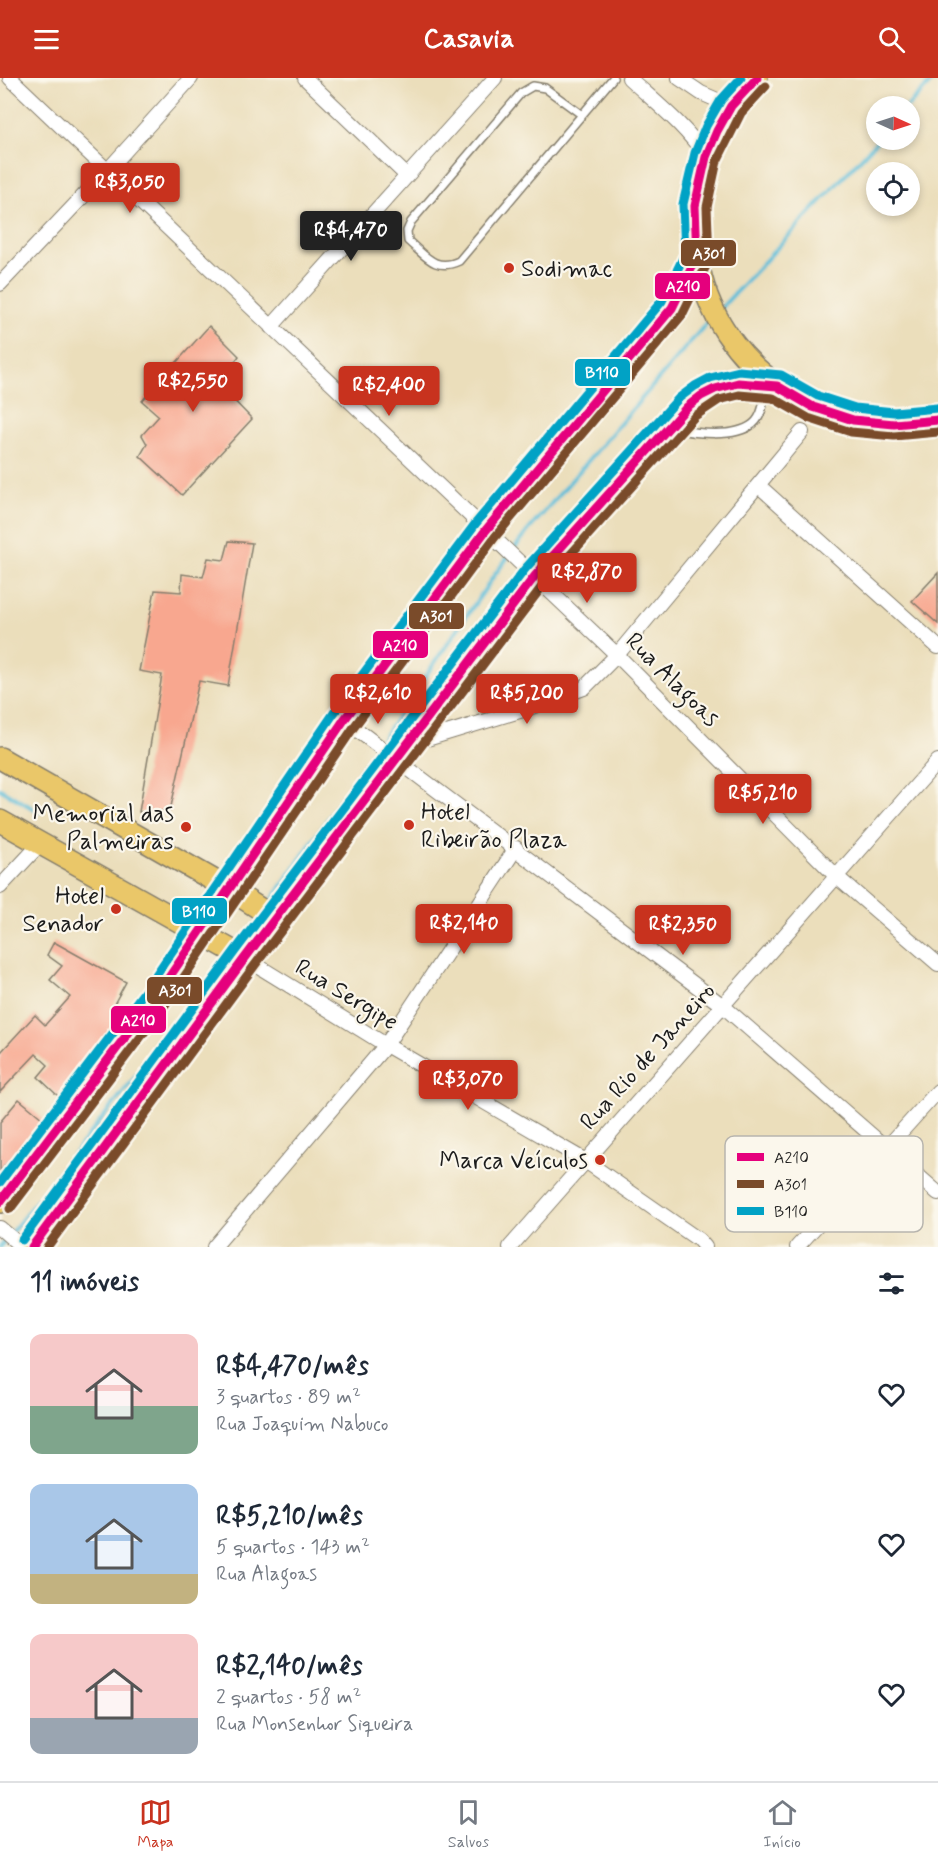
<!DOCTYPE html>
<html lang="pt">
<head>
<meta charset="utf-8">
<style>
	body { margin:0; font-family:Mynerve,sans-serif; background:#f6f6f7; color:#1f2937; height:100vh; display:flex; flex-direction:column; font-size:22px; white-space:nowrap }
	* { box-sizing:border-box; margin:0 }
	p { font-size:20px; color:#747a83 }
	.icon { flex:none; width:33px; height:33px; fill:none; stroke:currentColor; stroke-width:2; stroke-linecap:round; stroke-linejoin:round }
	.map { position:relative; height:1169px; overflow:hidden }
	.drawer { display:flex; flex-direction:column; background:#fff; flex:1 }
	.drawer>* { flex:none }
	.needle { width:39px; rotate:93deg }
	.buttons { position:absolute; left:866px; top:18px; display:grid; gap:12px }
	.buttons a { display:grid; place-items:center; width:54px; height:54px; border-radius:50%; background:#fff; box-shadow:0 3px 9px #0003; font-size:30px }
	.price { position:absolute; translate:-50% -51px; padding:0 14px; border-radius:6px; background:#c8321e; color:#fff; font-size:20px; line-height:39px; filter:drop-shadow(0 2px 3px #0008) }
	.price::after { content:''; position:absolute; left:50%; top:36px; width:18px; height:14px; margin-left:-9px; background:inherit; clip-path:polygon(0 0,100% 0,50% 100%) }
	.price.active { background:#222; color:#fff }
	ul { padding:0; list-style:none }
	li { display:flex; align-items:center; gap:18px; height:150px; padding:0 30px }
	li span { display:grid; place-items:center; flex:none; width:168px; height:120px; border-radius:12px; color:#555 }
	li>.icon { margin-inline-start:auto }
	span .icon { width:72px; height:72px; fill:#fffc; stroke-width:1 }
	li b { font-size:26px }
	h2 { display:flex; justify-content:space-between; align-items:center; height:72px; padding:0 30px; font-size:26px }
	header { display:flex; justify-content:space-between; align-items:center; height:78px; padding:0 30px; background:#c8321e; color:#fff; font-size:27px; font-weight:800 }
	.tabs { display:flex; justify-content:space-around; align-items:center; height:84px; border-top:2px solid #e0e1e3; background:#fff; font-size:16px; color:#747a83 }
	.tabs a { display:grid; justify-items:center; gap:3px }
	.tabs .active { color:#c8321e }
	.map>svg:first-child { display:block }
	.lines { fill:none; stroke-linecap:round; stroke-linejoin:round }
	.stream { stroke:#5bbdd9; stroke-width:4 }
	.building { fill:#f8a78f }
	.lane-casing { stroke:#847d6c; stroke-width:10 }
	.street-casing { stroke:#847d6c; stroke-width:16 }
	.primary-casing { stroke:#847d6c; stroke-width:24 }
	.lane { stroke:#fff; stroke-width:7 }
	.street { stroke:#fff; stroke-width:14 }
	.primary { stroke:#eac769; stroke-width:21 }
	.bus-1-casing { stroke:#fbf7ec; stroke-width:14 }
	.bus-2-casing { stroke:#fbf7ec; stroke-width:14 }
	.bus-3-casing { stroke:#fbf7ec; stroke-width:14 }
	.bus-1 { stroke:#e5007d; stroke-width:9 }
	.bus-2 { stroke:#7a4b2a; stroke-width:9 }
	.bus-3 { stroke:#01a2c5; stroke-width:9 }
	.poi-dot { fill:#c8321e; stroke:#fbf7ec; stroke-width:2 }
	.labels { text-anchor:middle; stroke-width:4.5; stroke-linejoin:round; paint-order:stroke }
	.poi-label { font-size:24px; fill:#1c1c1c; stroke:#fbf7ec; text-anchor:end }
	.street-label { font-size:24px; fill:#1c1c1c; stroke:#fbf7ec }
	.key { fill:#fbf7ec; stroke:#b8b5ae; stroke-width:1.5 }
	.key-label { font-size:16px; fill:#1c1c1c }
	.line-badge { stroke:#fbf7ec; stroke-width:2 }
	.badge-label { font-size:16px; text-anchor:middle; font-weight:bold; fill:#fff }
</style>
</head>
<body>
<header><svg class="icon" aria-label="menu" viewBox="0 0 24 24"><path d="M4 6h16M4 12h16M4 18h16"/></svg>Casavia<svg class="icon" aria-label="search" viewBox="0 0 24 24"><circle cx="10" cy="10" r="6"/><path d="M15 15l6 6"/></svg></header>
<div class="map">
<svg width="938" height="1169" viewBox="0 0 938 1169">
	<rect width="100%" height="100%" fill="#fbf7ec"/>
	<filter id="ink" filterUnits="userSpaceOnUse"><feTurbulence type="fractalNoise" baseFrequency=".0167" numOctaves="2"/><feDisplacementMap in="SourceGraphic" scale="12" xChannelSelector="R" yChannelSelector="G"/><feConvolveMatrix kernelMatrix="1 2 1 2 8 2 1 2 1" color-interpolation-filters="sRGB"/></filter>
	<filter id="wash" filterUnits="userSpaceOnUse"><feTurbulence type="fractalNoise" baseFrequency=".008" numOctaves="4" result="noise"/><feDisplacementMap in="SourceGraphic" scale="24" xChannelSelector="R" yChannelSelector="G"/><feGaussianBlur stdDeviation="1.35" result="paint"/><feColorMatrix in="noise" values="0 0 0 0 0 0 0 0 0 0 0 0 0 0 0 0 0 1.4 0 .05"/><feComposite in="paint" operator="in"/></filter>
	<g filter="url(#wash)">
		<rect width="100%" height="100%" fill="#ebdebb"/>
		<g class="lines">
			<path class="stream" d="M908,28l27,-28
				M721,230l157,-168
				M0,711l39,23
				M269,827l227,-332 31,-41 184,-214
				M239,869l22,-31
				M11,1155l220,-276
				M0,1169l6,-8"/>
		</g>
		<g id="blocks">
			<path class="building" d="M209,248l30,30 -21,28 34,35 -70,76 -42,-39 7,-12 -5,-9 17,-19 -17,-15z
				M229,463l23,2 -24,143 -29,-5 -29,130 -31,1 23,-137 -23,-4 16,-81 26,2 1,-18 21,3 5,-19 16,2z
				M938,495v51l-26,-23z
				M54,864l72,40 -12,22 12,9 -68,83 -20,-19 10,-12 -12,-11 -36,38v-39l35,-38 10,10 25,-28 -20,-17 12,-14 -15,-11z
				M19,1021l24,20 -43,52v-49z"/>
		</g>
	</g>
	<g filter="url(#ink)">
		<use href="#blocks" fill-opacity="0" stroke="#847d6c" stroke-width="1.5"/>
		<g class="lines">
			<defs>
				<path id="lane" d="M582,37l-37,-27 -12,-2 -12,7 -110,129 -4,9 1,10c18,15 27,31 51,20l154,-183
					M673,351c22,4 61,10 80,-5 10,-8 11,-24 12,-36"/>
				<path id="street" d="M10,0l607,577 220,222 101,87
					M305,0l101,97
					M629,0c27,25 57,48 77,79
					M679,0l22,15 30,13
					M0,206l107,-113 84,-93
					M271,249l224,-249
					M758,407l180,162
					M344,642l379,286 215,187
					M407,667l119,-36 58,-21 33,-33 185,-223
					M0,809l40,-43
					M245,880l141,87 198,115 115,80 6,7
					M0,1150l22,19
					M214,1169l172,-202 130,-197
					M510,1169l428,-486
					M797,1169l141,-156"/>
				<path id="primary" d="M757,0c-22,24 -42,48 -52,80 -9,31 -13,66 -8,99 17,113 132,185 241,162
					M0,680l229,131 47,30
					M0,743l245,137
					M0,1124l155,-204 189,-278 142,-190 186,-222 25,-51
					M32,1169l213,-289 290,-382 152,-169c15,-11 32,-23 52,-24 12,-1 26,2 38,3"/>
			</defs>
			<use href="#lane" class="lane-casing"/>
			<use href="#street" class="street-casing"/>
			<use href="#primary" class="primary-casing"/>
			<use href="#lane" class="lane"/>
			<use href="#street" class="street"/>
			<use href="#primary" class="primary"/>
			<defs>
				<path id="bus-1" d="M0,1124l155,-204 189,-278 142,-190 186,-222 25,-51 -2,-51 11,-49 11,-26 14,-25 26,-28
					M32,1169l213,-289 290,-382 152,-169 14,-11 14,-7 23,-6 39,3 36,21 40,13 41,4 44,-4"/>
				<path id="bus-2" d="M10,1131l155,-204 189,-278 141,-190 187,-222 27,-55 -2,-53 10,-46 24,-48 25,-27
					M47,1169l208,-282 289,-381 151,-168 24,-16 20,-5 34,3 35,20 43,14 43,4 44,-4"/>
				<path id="bus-3" d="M0,1104l145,-191 189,-278 142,-190 186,-222 23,-47 -2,-50 12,-51 11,-27 15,-26 20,-22
					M22,1162l213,-289 290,-382 154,-171 16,-12 15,-8 29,-7 42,4 37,21 37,12 39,4 43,-4"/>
			</defs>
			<use href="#bus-1" class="bus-1-casing"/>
			<use href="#bus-2" class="bus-2-casing"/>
			<use href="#bus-3" class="bus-3-casing"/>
			<use href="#bus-1" class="bus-1"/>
			<use href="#bus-2" class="bus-2"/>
			<use href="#bus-3" class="bus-3"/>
		</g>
	</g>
	<g class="poi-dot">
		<circle cx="509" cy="190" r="6"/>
		<circle cx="409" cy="747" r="6"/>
		<circle cx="186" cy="749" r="6"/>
		<circle cx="116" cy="831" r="6"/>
		<circle cx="600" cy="1082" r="6"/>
	</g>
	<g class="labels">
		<g class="poi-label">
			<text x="521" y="198" text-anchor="start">Sodimac</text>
			<text x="421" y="741" text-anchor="start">Hotel<tspan x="421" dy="28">Ribeirão Plaza</tspan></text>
			<text x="174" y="743">Memorial das<tspan x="174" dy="28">Palmeiras</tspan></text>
			<text x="104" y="825">Hotel<tspan x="104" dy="28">Senador</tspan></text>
			<text x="588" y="1090">Marca Veículos</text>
		</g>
		<g class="street-label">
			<text transform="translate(673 601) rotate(45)" y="8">Rua Alagoas</text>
			<text transform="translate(347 916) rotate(31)" y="8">Rua Sergipe</text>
			<text transform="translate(647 978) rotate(-48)" y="8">Rua Rio de Janeiro</text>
		</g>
	</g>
	<rect x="725" y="1058" width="198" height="96" rx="9" class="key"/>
	<rect x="737" y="1075" width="27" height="8" fill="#e5007d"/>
	<rect x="737" y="1102" width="27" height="8" fill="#7a4b2a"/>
	<rect x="737" y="1129" width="27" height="8" fill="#01a2c5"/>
	<g class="key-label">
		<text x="774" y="1085">A210</text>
		<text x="774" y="1112">A301</text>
		<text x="774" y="1139">B110</text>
	</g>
	<g class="line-badge">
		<rect x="680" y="161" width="57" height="28" rx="6" fill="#7a4b2a"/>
		<rect x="654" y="194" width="57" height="28" rx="6" fill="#e5007d"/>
		<rect x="574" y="280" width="57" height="29" rx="6" fill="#01a2c5"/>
		<rect x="408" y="524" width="57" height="28" rx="6" fill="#7a4b2a"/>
		<rect x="372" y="552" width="57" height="29" rx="6" fill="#e5007d"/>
		<rect x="171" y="819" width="57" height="28" rx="6" fill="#01a2c5"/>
		<rect x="146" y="898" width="57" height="29" rx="6" fill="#7a4b2a"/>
		<rect x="110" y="927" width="57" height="29" rx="6" fill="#e5007d"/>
	</g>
	<g class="badge-label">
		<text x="709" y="181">A301</text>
		<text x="683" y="214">A210</text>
		<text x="602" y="300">B110</text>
		<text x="436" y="544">A301</text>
		<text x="400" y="573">A210</text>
		<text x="199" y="839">B110</text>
		<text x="175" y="918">A301</text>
		<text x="138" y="948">A210</text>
	</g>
</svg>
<div class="buttons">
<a><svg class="needle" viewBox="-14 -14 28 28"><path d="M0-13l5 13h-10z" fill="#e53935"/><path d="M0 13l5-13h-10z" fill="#747a83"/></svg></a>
<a><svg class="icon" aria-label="locate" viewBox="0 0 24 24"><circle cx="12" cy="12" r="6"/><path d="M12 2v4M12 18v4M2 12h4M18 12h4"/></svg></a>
</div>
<b class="price" style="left:130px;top:136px">R$3,050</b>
<b class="price active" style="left:351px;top:184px">R$4,470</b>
<b class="price" style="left:193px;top:335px">R$2,550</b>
<b class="price" style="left:389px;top:339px">R$2,400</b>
<b class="price" style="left:587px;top:526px">R$2,870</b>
<b class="price" style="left:378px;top:647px">R$2,610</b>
<b class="price" style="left:527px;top:647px">R$5,200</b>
<b class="price" style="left:763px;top:747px">R$5,210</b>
<b class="price" style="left:464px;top:877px">R$2,140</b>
<b class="price" style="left:683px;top:878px">R$2,350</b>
<b class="price" style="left:468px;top:1033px">R$3,070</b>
</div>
<section class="drawer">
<h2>11 imóveis<svg class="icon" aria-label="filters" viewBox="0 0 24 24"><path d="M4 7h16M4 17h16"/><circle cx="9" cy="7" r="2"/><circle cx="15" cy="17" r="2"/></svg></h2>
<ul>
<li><span style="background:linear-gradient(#f6c9c9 60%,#7fa58c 0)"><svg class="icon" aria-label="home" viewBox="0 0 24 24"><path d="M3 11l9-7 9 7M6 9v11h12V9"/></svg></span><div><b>R$4,470/mês</b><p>3 quartos · 89 m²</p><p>Rua Joaquim Nabuco</p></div><svg class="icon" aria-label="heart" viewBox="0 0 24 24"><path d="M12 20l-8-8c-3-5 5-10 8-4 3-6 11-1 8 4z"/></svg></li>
<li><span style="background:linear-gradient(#a9c7e8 75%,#c2b280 0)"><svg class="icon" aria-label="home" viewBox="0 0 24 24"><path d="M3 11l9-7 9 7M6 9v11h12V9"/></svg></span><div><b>R$5,210/mês</b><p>5 quartos · 143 m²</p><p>Rua Alagoas</p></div><svg class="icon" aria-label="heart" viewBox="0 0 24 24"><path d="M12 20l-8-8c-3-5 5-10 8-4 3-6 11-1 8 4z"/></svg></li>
<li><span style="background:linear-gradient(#f6c9c9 70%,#9aa5b1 0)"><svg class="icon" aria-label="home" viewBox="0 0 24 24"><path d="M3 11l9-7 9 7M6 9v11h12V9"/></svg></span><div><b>R$2,140/mês</b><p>2 quartos · 58 m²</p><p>Rua Monsenhor Siqueira</p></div><svg class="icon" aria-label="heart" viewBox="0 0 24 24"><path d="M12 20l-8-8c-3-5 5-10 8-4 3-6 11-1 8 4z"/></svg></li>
</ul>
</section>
<nav class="tabs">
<a class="active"><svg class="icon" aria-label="map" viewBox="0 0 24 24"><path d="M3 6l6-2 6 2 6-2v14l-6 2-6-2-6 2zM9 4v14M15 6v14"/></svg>Mapa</a>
<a><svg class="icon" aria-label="saved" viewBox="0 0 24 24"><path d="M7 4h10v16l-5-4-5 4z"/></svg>Salvos</a>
<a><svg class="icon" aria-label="home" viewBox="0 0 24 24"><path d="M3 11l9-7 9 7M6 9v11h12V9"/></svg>Início</a>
</nav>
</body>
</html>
